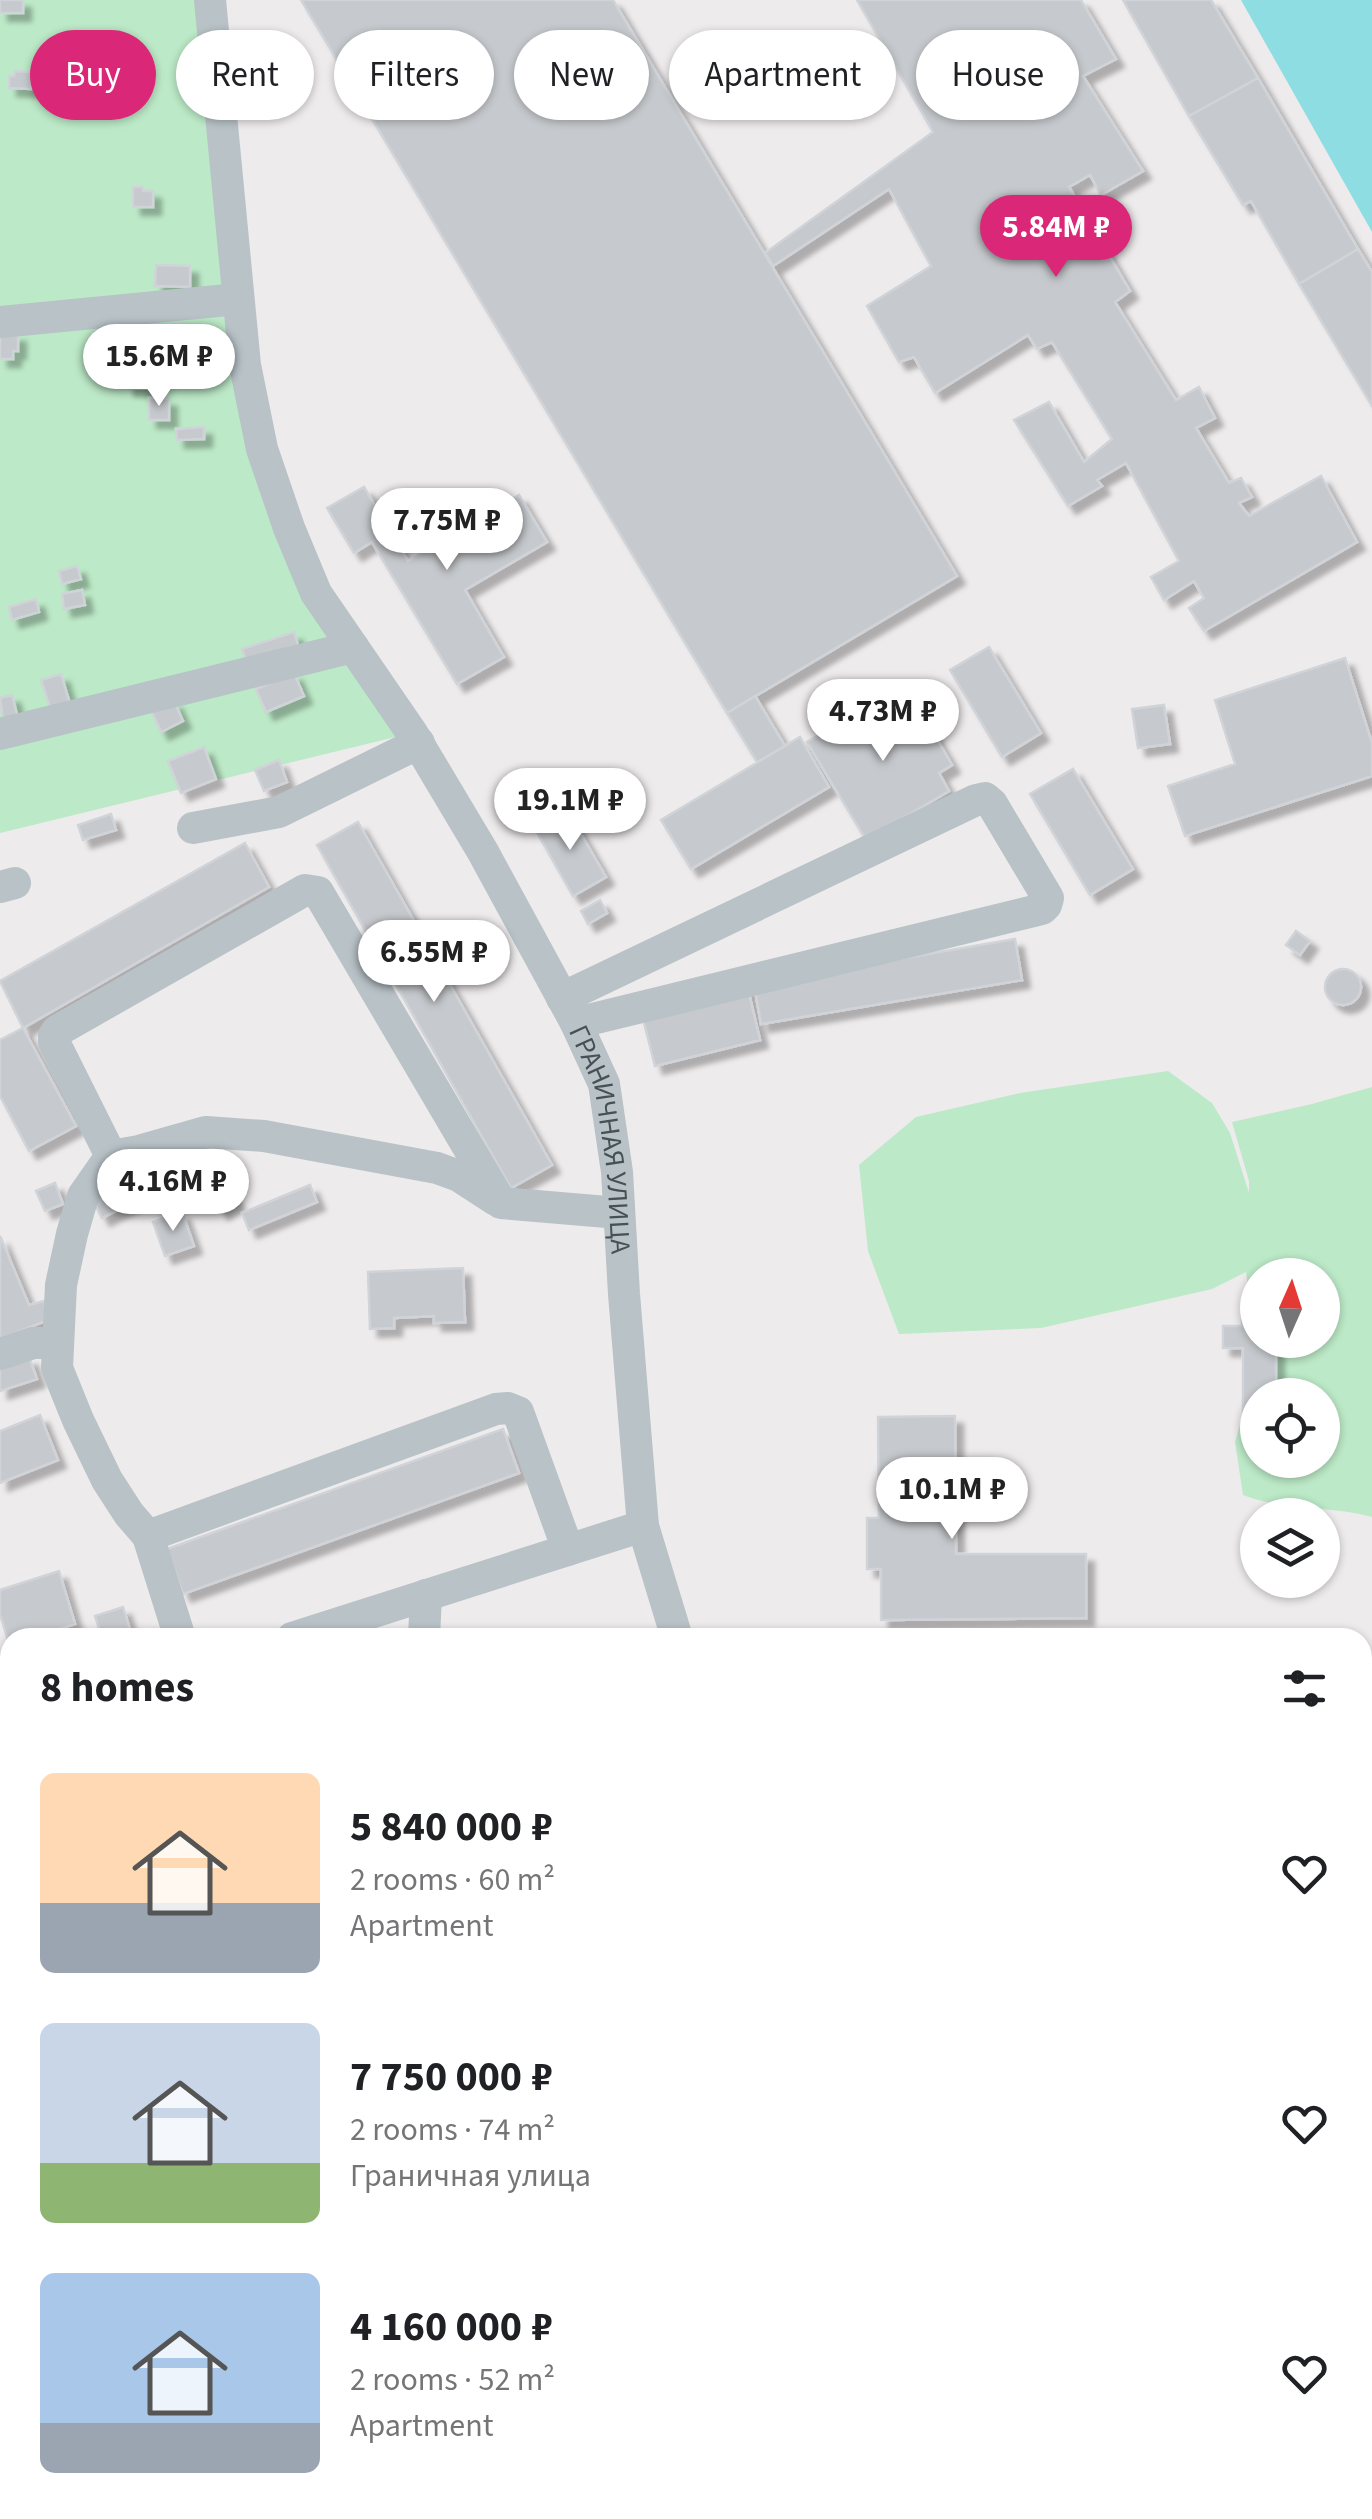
<!DOCTYPE html>
<html lang="en">
<head>
<meta charset="utf-8">
<style>
	body { margin:0; font-family:"Source Sans 3",sans-serif; background:#f2f2f2; color:#202124; height:100vh; display:flex; flex-direction:column; font-size:38px; white-space:nowrap }
	* { box-sizing:border-box; margin:0 }
	p { font-size:32px; color:#757577 }
	.icon { flex:none; width:55px; height:55px; fill:none; stroke:currentColor; stroke-width:2; stroke-linecap:round; stroke-linejoin:round }
	.map { position:relative; flex:1; overflow:hidden }
	.panel { position:absolute; left:0px; top:1628px; width:1372px; height:892px; display:flex; flex-direction:column; background:#fff; border-radius:30px 30px 0 0; box-shadow:0 2px 8px #0004 }
	.panel>* { flex:none }
	.banner { position:absolute; left:30px; top:30px; width:1312px; height:90px; display:flex; gap:20px }
	.needle { width:65px; rotate:3deg }
	.tools { position:absolute; left:1240px; top:1258px; display:grid; gap:20px }
	.tools a { display:grid; place-items:center; width:100px; height:100px; border-radius:50%; background:#fff; box-shadow:0 2px 8px #0004; font-size:50px }
	.price { position:absolute; translate:-50% -85px; padding:0 22px; border-radius:35px; background:#fff; color:#222; font-size:32px; line-height:65px; filter:drop-shadow(0 2px 5px #0008) }
	.price::after { content:''; position:absolute; left:50%; top:60px; width:30px; height:22px; margin-left:-15px; background:inherit; clip-path:polygon(0 0,100% 0,50% 100%) }
	.price.on { background:#db2777; color:#fff }
	ul { padding:0; list-style:none }
	li { display:flex; align-items:center; gap:30px; height:250px; padding:0 40px }
	li span { display:grid; place-items:center; flex:none; width:280px; height:200px; border-radius:15px; color:#555 }
	li>.icon { margin-inline-start:auto }
	span .icon { width:120px; height:120px; fill:#fffc; stroke-width:1 }
	li b { font-size:42px }
	h2 { display:flex; justify-content:space-between; align-items:center; height:120px; padding:0 40px; font-size:42px }
	.chip { padding:0 35px; border-radius:45px; background:#fff; box-shadow:0 2px 8px #0004; font-size:35px; line-height:90px }
	.chip.on { background:#db2777; color:#fff }
	.map>svg:first-child { display:block }
	.green { fill:#bce9c7; fill-rule:evenodd }
	.water { fill:#8ddde2 }
	.building { fill:#c6c9cd; stroke:#d0d3d7; stroke-width:2.5; filter:url(#shadow) }
	.lines { fill:none; stroke-linecap:round; stroke-linejoin:round }
	.minor { stroke:#b8c2c7; stroke-width:32 }
	.labels { text-anchor:middle; stroke-width:10; stroke-linejoin:round; paint-order:stroke }
	.street-label { font-size:28px; fill:#465157; stroke:#fff }
</style>
</head>
<body>
<div class="map">
<svg width="1372" height="2519" viewBox="0 0 1372 2519">
	<defs>
		<filter id="shadow"><feDropShadow dx="8" dy="8" stdDeviation="2.5" flood-color="#0004"/></filter>
	</defs>
	<rect width="100%" height="100%" fill="#eeebec"/>
	<path class="green" d="M0,0h210l35,365 44,163 123,205 -412,100z
		M1168,1071l44,32 18,30 19,60v-12l-17,-59 80,-18 60,-17v430c-42,-12 -88,-6 -129,-22l-8,-53 23,-78 -12,-92 -34,17 -171,39 -142,6 -31,-83 -9,-86 57,-48 104,-24zM1258,1275h64v65h-64zM1258,1395h64v65h-64z"/>
	<path class="water" d="M1241,0h131v232z"/>
	<path class="building" d="M0,0h23v13h-23z
		M301,0h312l344,576 -230,137z
		M857,0h224l35,59 -33,17 60,95 -42,24 -11,-20 -21,12 61,104 -15,11 61,98 23,-13 16,31 -19,10 33,55 12,-5 11,19 -13,6 10,13 72,-40 36,66 -153,89 -15,-23 15,-10 -10,-17 -30,19 -13,-23 28,-16 -53,-98 -29,17 5,6 -34,20 -54,-86 35,-18 35,60 28,-23 -60,-97 -15,7 -9,-14 -93,58 -21,-36 -15,5 -32,-56 64,-40 -42,-77 -116,77 -8,-13 168,-121z
		M1123,0h88l47,78 -69,38z
		M15,71l17,1 -1,17 -22,-1v-12h5z
		M1258,78l100,171 -59,35 -48,-83 -8,4 -54,-89z
		M133,187h10v4h10v16h-20z
		M1358,249l14,23v134l-73,-122z
		M156,265l34,1v21l-35,-1z
		M132,324l29,1 -1,18h4l-1,12 -9,-1v-3l-23,-1z
		M18,334v17h-5v8h-13v-24z
		M126,373l27,1 -1,15 -26,-1z
		M149,398l20,1v21h-20z
		M204,427v12l-27,1 -1,-11z
		M364,487l44,74 111,-66 28,47 -82,48 39,67 -47,27 -85,-142 -18,11 -27,-45z
		M77,566l4,13 -19,5 -3,-13z
		M82,590l3,15 -21,4 -2,-15z
		M36,599l3,13 -27,8 -3,-13z
		M294,632l4,13 -52,16 -4,-12z
		M989,647l52,86 -39,24 -52,-87z
		M1345,658l27,85v33l-187,60 -17,-50 67,-22 -20,-64z
		M294,673l10,23 -38,16 -10,-23z
		M61,674l10,33 -19,6 -11,-33z
		M890,692l11,20 15,-9 36,62 -13,8 10,18 -83,49 -59,-98z
		M12,695l6,23 -15,3 -3,-23z
		M755,696l30,50 -28,16 -30,-49z
		M174,701l9,20 -22,11 -9,-20z
		M1164,705l6,39 -32,4 -6,-39z
		M800,737l29,50 -138,82 -30,-49z
		M204,747l12,32 -35,14 -13,-32z
		M279,760l8,22 -23,9 -9,-21z
		M1073,769l60,100 -43,26 -60,-101z
		M567,810l39,67 -33,19 -38,-67z
		M111,814l5,16 -33,10 -5,-15z
		M358,822l194,343 -41,23 -194,-343z
		M245,843l24,44 -246,141 -23,-47z
		M600,900l7,13 -19,11 -7,-13z
		M1296,931l14,10 -10,14 -14,-10z
		M1015,939l7,41 -261,44 -7,-40z
		M1325 987a18 18 0 1 1 36 0a18 18 0 1 1-36 0Z
		M747,985l13,55 -105,26 -14,-55z
		M23,1028l53,98 -47,25 -29,-55v-56z
		M207,1145l30,58 -17,9 -22,-43 -96,49 -8,-16z
		M55,1183l8,21 -18,7 -9,-20z
		M310,1185l7,17 -68,28 -7,-17z
		M182,1212l12,34 -29,10 -12,-34z
		M0,1236l29,69 15,-4 4,19 -48,19z
		M463,1268l2,54 -31,1v-7l-40,2v10l-24,1 -2,-57z
		M1242,1310h16v30h18v55h-18v25h-15v-72h-20v-22h19z
		M29,1357l8,22 -37,12v-25z
		M40,1415l18,45 -58,23v-52z
		M955,1416l1,138h130v64l-205,2v-51h-14v-51h12l-1,-101z
		M503,1429l16,44 -336,121 -16,-45z
		M59,1571l16,53 -44,14h-21l-1,6 -9,-30v-24z
		M123,1607l9,29 -30,2 -7,-22z
		M1362,1682h10v47h-10z
		M0,1896h10v262h-10z
		M1362,1906l10,16v31l-10,6z
		M1362,2224h10v47h-10z
		M425,2510h38v9h-38z
		M921,2510h30v9h-38v-3l9,-1z"/>
	<g class="lines">
		<g class="minor">
			<path id="s1" d="M210,0l35,365 17,84 27,79 27,65 96,140 71,119 93,171 28,61 13,88 7,122 19,232 34,112"/>
			<path d="M0,322l238,-23"/>
			<path d="M0,734l353,-87"/>
			<path d="M193,828l86,-16 140,-69"/>
			<path d="M0,887l15,-4"/>
			<path d="M562,998l414,-198 9,-2 7,6 56,94 -2,7 -4,4 -466,114"/>
			<path d="M111,1156l28,-5 67,-19 58,4 173,32 22,8 37,24"/>
			<path d="M0,1354l33,-11h25"/>
			<path d="M148,1536l348,-127 12,-1 10,4 50,138"/>
			<path d="M180,1638l-32,-102 -19,-22 -22,-34 -29,-60 -21,-52 4,-83 11,-51 11,-38 28,-40 -57,-114v-6l3,-5 248,-141 13,2 183,311 118,10"/>
			<path d="M292,1638l351,-112"/>
			<path d="M424,1638l2,-43"/>
			<path d="M0,1700l7,23"/>
			<path d="M1362,1765l10,3"/>
			<path d="M1362,1798l10,-6"/>
			<path d="M0,1868l10,1"/>
			<path d="M1362,2073l10,-4"/>
			<path d="M1362,2196h10"/>
			<path d="M0,2201h10"/>
			<path d="M1362,2298l10,-1"/>
			<path d="M759,2510l1,9"/>
			<path d="M1265,2519v-9"/>
		</g>
	</g>
	<g class="labels">
		<g class="street-label">
			<text dy="10" stroke="none"><textPath href="#s1" startOffset="1230">ГРАНИЧНАЯ УЛИЦА</textPath></text>
		</g>
	</g>
</svg>
<div class="tools">
<a><svg class="needle" viewBox="-14 -14 28 28"><path d="M0-13l5 13h-10z" fill="#e53935"/><path d="M0 13l5-13h-10z" fill="#757577"/></svg></a>
<a><svg class="icon" aria-label="locate" viewBox="0 0 24 24"><circle cx="12" cy="12" r="6"/><path d="M12 2v4M12 18v4M2 12h4M18 12h4"/></svg></a>
<a><svg class="icon" aria-label="layers" viewBox="0 0 24 24"><path d="M12 4l9 5-9 5-9-5zM3 14l9 5 9-5"/></svg></a>
</div>
<b class="price on" style="left:1056px;top:280px">5.84M ₽</b>
<b class="price" style="left:159px;top:409px">15.6M ₽</b>
<b class="price" style="left:447px;top:573px">7.75M ₽</b>
<b class="price" style="left:883px;top:764px">4.73M ₽</b>
<b class="price" style="left:570px;top:853px">19.1M ₽</b>
<b class="price" style="left:434px;top:1005px">6.55M ₽</b>
<b class="price" style="left:173px;top:1234px">4.16M ₽</b>
<b class="price" style="left:952px;top:1542px">10.1M ₽</b>
<div class="banner">
<a class="chip on">Buy</a>
<a class="chip">Rent</a>
<a class="chip">Filters</a>
<a class="chip">New</a>
<a class="chip">Apartment</a>
<a class="chip">House</a>
</div>
<section class="panel">
<h2>8 homes<svg class="icon" aria-label="filters" viewBox="0 0 24 24"><path d="M4 7h16M4 17h16"/><circle cx="9" cy="7" r="2"/><circle cx="15" cy="17" r="2"/></svg></h2>
<ul>
<li><span style="background:linear-gradient(#ffd9b3 65%,#9aa5b1 0)"><svg class="icon" aria-label="home" viewBox="0 0 24 24"><path d="M3 11l9-7 9 7M6 9v11h12V9"/></svg></span><div><b>5 840 000 ₽</b><p>2 rooms · 60 m²</p><p>Apartment</p></div><svg class="icon" aria-label="heart" viewBox="0 0 24 24"><path d="M12 20l-8-8c-3-5 5-10 8-4 3-6 11-1 8 4z"/></svg></li>
<li><span style="background:linear-gradient(#c9d6e8 70%,#8fb573 0)"><svg class="icon" aria-label="home" viewBox="0 0 24 24"><path d="M3 11l9-7 9 7M6 9v11h12V9"/></svg></span><div><b>7 750 000 ₽</b><p>2 rooms · 74 m²</p><p>Граничная улица</p></div><svg class="icon" aria-label="heart" viewBox="0 0 24 24"><path d="M12 20l-8-8c-3-5 5-10 8-4 3-6 11-1 8 4z"/></svg></li>
<li><span style="background:linear-gradient(#a9c7e8 75%,#9aa5b1 0)"><svg class="icon" aria-label="home" viewBox="0 0 24 24"><path d="M3 11l9-7 9 7M6 9v11h12V9"/></svg></span><div><b>4 160 000 ₽</b><p>2 rooms · 52 m²</p><p>Apartment</p></div><svg class="icon" aria-label="heart" viewBox="0 0 24 24"><path d="M12 20l-8-8c-3-5 5-10 8-4 3-6 11-1 8 4z"/></svg></li>
</ul>
</section>
</div>
</body>
</html>
